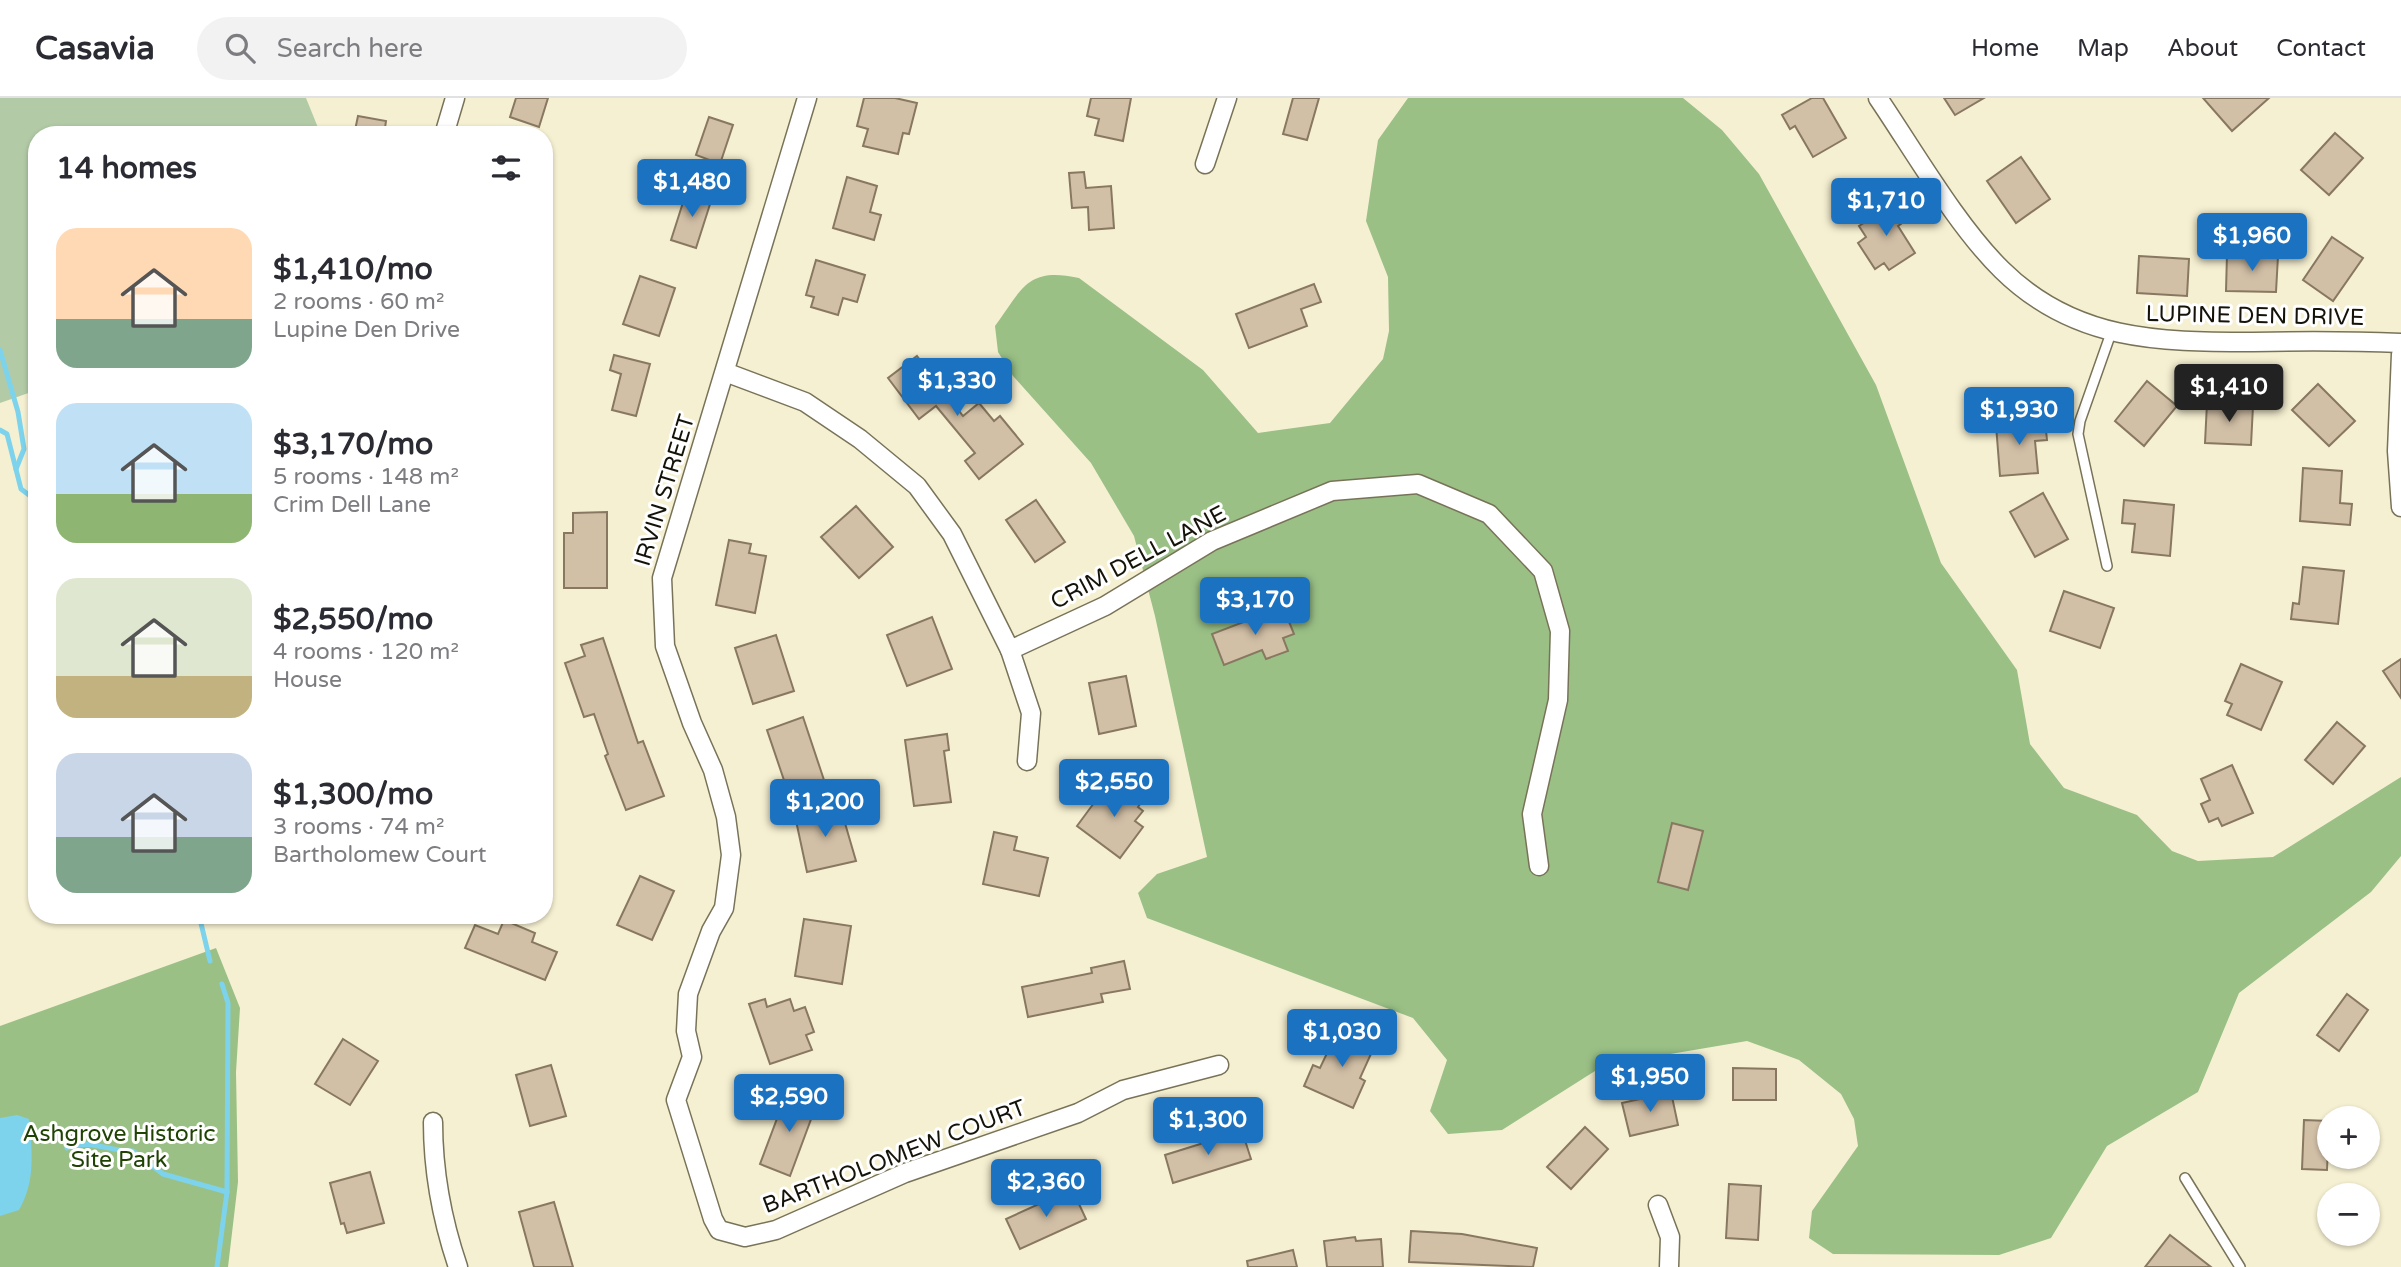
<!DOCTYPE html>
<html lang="en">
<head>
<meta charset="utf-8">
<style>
  body { margin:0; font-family:"Varela Round",sans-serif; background:#f2f2f3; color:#2b2b33; height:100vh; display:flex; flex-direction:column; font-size:26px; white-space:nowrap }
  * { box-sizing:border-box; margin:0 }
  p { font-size:23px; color:#7c7c81 }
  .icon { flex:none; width:38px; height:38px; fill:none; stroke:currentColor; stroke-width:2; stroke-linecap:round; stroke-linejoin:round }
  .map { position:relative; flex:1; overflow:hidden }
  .sheet { position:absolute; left:28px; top:28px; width:525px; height:798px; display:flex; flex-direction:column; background:#fff; border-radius:28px; box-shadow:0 2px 5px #0004 }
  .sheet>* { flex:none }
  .tools { position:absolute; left:2317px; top:1008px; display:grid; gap:14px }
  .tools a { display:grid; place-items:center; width:63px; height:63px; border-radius:50%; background:#fff; box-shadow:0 2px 5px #0004; font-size:35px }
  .price { position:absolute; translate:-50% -60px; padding:0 16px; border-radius:7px; background:#1b72c0; color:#fff; font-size:23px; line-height:46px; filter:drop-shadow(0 2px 4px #0008) }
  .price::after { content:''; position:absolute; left:50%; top:42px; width:21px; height:16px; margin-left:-10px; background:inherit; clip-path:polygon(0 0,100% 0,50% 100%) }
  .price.active { background:#222; color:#fff }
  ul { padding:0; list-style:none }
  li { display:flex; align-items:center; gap:21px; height:175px; padding:0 28px }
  li span { display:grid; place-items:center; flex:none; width:196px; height:140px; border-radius:21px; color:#555 }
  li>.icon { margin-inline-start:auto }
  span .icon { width:84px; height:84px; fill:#fffc; stroke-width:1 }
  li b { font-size:30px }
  h2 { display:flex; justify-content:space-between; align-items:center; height:84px; padding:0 28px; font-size:30px }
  header { display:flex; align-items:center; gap:42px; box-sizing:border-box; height:98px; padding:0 35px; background:#fff; border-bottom:2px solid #e1e1e2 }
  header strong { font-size:33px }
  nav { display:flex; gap:38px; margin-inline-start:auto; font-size:24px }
  .search { width:490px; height:63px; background:#f2f2f3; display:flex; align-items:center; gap:18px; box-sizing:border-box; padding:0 24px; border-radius:38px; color:#7c7c81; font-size:26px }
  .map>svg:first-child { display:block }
  .green { fill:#b2cba6 }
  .forest { fill:#9ac086 }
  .water { fill:#7dd3ec }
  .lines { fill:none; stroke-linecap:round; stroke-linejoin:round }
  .stream { stroke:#7dd3ec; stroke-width:5 }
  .building { fill:#d1bfa6; stroke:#887861; stroke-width:2 }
  .service-casing { stroke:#787358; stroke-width:12 }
  .minor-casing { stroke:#787358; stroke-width:21 }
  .service { stroke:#fff; stroke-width:9 }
  .minor { stroke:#fff; stroke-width:18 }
  .labels { text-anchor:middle; stroke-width:6; stroke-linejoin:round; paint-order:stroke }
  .street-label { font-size:23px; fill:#151309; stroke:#fff }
  .park-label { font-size:23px; fill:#204304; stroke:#fff }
</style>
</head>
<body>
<header>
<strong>Casavia</strong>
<div class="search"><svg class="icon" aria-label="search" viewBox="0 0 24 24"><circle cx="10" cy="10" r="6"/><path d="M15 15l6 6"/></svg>Search here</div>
<nav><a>Home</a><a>Map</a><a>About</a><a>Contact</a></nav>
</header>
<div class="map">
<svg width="2401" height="1169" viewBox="0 0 2401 1169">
  <rect width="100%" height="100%" fill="#f6f0d2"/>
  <polygon class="green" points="0,0 306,0 321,37 37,37 37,292 0,305"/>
  <g class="forest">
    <path d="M1408,0H1683L1722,32L1759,76L1876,287L1941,465L2017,572L2030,646L2064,690L2137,717L2172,753L2198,763L2273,759L2401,679V758L2371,794L2239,895L2198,994L2107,1048L2051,1140L1999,1157L1833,1156L1809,1140L1812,1113L1858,1048L1854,1021L1841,996L1799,962L1747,943L1635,962L1595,973L1502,1032L1448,1036L1430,1013L1447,962L1413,920L1147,820L1138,795L1157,776L1207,759L1155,518L1134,438L1091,365L1013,278L998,254L995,228C1023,190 1027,169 1079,180L1203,272L1258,335L1330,325L1383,261L1389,233L1388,179L1366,123L1378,42Z"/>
    <polygon points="216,850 240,910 236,974 238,1084 228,1169 0,1169 0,928"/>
  </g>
  <path class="water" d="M17,1017L29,1021C32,1053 36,1083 19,1112L0,1118V1020Z"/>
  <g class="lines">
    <g class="stream">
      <polyline points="0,252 18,314 24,351 16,371"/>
      <polyline points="0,332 7,336 21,391 37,403"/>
      <polyline points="199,817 210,863"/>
      <path d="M67,1050C90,1040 110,1054 133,1053L163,1076L227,1094"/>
      <polyline points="217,1169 227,1094 228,905 222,886"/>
    </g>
  </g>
  <g class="building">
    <polygon points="516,0 548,0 539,29 510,19"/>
    <polygon points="864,0 895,0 917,5 909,36 903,35 898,56 863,48 868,31 857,28"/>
    <polygon points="1091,0 1131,0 1123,43 1095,37 1099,21 1087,18"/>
    <polygon points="1293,0 1319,0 1307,42 1283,36"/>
    <polygon points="1812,0 1823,0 1846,40 1813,59 1795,28 1790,31 1782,17"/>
    <polygon points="1944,0 1984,0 1955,17"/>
    <polygon points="2203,0 2269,0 2232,33"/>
    <polygon points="358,18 386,23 384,37 354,37"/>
    <polygon points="709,19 733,27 720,66 696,57"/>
    <polygon points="2335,35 2363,60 2329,97 2301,72"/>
    <polygon points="2021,59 2050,101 2016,125 1987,83"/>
    <polygon points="1084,74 1086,90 1111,88 1114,130 1089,132 1088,109 1072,110 1069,75"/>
    <polygon points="847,79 877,88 870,114 881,117 874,142 833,130"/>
    <polygon points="687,92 712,100 696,150 671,142"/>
    <polygon points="1897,104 1908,121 1898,128 1915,155 1889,172 1884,165 1875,171 1858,145 1866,139 1859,128"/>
    <polygon points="2332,139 2363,160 2333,203 2303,182"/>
    <polygon points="2227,156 2278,158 2276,194 2226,193"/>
    <polygon points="2139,158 2189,161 2187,198 2137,195"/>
    <polygon points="816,162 865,177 857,204 843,200 838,217 811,209 814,199 806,197"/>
    <polygon points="640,178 675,190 659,238 623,226"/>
    <polygon points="1314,186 1321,204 1301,211 1307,228 1249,250 1236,216"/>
    <polygon points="614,257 650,266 636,318 612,312 621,276 610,272"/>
    <polygon points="917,258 963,318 979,305 994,323 1000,318 1023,346 979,381 965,363 975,355 936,308 919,321 888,280"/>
    <polygon points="2147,283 2177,308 2144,348 2115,323"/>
    <polygon points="2318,286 2355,323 2329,348 2292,312"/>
    <polygon points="2207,305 2253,308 2251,347 2205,345"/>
    <polygon points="2045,323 2047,342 2035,343 2038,375 2000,378 1996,327"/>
    <polygon points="2303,370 2342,373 2340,405 2352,406 2350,427 2300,423"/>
    <polygon points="2043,395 2068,441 2035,459 2010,414"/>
    <polygon points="1036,402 1065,444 1035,464 1006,422"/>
    <polygon points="2124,402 2174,407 2170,458 2132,454 2135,426 2122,425"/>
    <polygon points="856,408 893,449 859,480 821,439"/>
    <polygon points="607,414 607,490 564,490 564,435 573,435 573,415"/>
    <polygon points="729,442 751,446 749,455 766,458 755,515 716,507"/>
    <polygon points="2303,469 2344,473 2338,526 2291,521 2293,505 2299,506"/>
    <polygon points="2064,493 2114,510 2100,550 2050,533"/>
    <polygon points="1283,509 1294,536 1283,540 1288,553 1266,561 1262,552 1224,567 1212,536"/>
    <polygon points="932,519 952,571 907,588 887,537"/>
    <polygon points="776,537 794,593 753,606 735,550"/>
    <polygon points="603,540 638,645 643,643 664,698 626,712 605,658 608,656 594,616 584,619 565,565 585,558 581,547"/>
    <polygon points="2401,561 2401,600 2383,573"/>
    <polygon points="2241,566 2282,584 2261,632 2227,617 2232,606 2225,603"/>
    <polygon points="1126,578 1136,628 1099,636 1089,585"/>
    <polygon points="803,619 824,682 788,694 767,632"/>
    <polygon points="2337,624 2365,648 2333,686 2305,662"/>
    <polygon points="947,636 949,652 944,653 951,704 914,708 905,642"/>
    <polygon points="2232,667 2253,715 2222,728 2218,720 2209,724 2201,706 2210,702 2201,681"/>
    <polygon points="1108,686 1121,695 1128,686 1145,699 1138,709 1143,713 1135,723 1143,729 1120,760 1077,728"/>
    <polygon points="840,708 856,763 807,774 795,718"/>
    <polygon points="1672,725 1703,733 1688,792 1658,784"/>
    <polygon points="994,734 1017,739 1014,752 1048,760 1039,798 983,786"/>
    <polygon points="640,778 674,793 652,842 617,827"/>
    <polygon points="804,821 851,828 842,886 795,878"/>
    <polygon points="504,822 535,835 532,844 557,854 545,882 465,850 475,827 498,836"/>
    <polygon points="1124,863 1130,891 1101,896 1103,904 1028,919 1022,889 1092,875 1091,870"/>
    <polygon points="2347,896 2368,912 2339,953 2317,937"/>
    <polygon points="765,901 767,909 790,901 794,913 805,909 814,934 806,937 812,952 770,966 749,906"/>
    <polygon points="1339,930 1375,947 1360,980 1365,983 1353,1010 1304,988 1313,967 1320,970"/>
    <polygon points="343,941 378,963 350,1007 315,986"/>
    <polygon points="551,967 566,1018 530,1028 516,977"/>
    <polygon points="1733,970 1776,971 1776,1002 1733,1002"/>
    <polygon points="787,994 817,1005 790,1078 760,1066"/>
    <polygon points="1671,994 1678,1027 1630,1038 1622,1005"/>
    <polygon points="2304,1022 2329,1023 2327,1072 2302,1071"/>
    <polygon points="1585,1029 1608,1051 1571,1091 1547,1069"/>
    <polygon points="1242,1033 1251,1061 1173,1085 1165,1057"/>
    <polygon points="370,1074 384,1125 347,1135 344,1125 341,1126 330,1085"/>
    <polygon points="1729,1086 1761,1088 1758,1142 1726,1140"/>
    <polygon points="1072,1091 1086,1121 1020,1151 1006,1121"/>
    <polygon points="554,1104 573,1169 534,1169 519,1114"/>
    <polygon points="1411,1133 1462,1136 1537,1150 1533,1169 1409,1164"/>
    <polygon points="2170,1137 2211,1169 2145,1169"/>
    <polygon points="1355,1139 1356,1143 1381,1141 1383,1169 1327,1169 1324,1143"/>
    <polygon points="1293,1152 1297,1169 1248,1169 1247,1163"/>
  </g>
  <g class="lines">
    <defs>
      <g id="service">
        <polyline points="2107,468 2078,336 2080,323 2111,235"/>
        <polyline points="2185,1080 2240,1169"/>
      </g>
      <g id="minor">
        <polyline points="807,0 662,480 665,548 692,625 713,672 726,719 731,757 724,810 711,833 688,896 686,933 692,959 676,1002 713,1121 719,1132 745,1139 776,1132 905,1075 1078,1015 1123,992 1219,967"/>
        <path d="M1878,0C1914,53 1957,128 2002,172C2074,243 2158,244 2253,244C2302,243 2352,243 2401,245"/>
        <polyline points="444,37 455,0"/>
        <polyline points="1205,66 1227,0"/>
        <polyline points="2401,256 2397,353 2401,409"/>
        <polyline points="725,274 805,304 860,341 917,388 952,436 1010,552 1031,615 1027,663"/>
        <polyline points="1010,552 1105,508 1212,443 1332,393 1418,386 1489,416 1543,473 1560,533 1558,602 1532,716 1539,768"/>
        <path d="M433,1024C433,1074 442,1122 458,1169"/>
        <polyline points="1658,1107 1670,1139 1669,1169"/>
      </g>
    </defs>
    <use href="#service" class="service-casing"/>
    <use href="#minor" class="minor-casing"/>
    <use href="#service" class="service"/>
    <use href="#minor" class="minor"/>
  </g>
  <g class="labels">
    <g class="street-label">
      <text transform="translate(2255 217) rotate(1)" y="8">LUPINE DEN DRIVE</text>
      <text transform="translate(664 392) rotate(-73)" y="8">IRVIN STREET</text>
      <text transform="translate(1138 459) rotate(-28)" y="8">CRIM DELL LANE</text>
      <text transform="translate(894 1058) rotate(-21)" y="8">BARTHOLOMEW COURT</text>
    </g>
    <g class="park-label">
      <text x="119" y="1043">Ashgrove Historic<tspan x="119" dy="26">Site Park</tspan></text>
    </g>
  </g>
</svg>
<div class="tools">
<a>+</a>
<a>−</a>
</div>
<b class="price" style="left:692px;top:121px">$1,480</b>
<b class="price" style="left:1886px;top:140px">$1,710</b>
<b class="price" style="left:2252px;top:175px">$1,960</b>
<b class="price" style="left:957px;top:320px">$1,330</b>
<b class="price active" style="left:2229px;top:326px">$1,410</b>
<b class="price" style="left:2019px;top:349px">$1,930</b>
<b class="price" style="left:1255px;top:539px">$3,170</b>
<b class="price" style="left:1114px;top:721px">$2,550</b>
<b class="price" style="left:825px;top:741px">$1,200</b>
<b class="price" style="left:1342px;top:971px">$1,030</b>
<b class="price" style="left:1650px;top:1016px">$1,950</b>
<b class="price" style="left:789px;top:1036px">$2,590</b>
<b class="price" style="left:1208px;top:1059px">$1,300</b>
<b class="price" style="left:1046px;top:1121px">$2,360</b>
<section class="sheet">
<h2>14 homes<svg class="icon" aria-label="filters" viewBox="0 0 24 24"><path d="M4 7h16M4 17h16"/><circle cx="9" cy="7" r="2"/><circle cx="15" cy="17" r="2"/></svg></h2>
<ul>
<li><span style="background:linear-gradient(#ffd9b3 65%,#7fa58c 0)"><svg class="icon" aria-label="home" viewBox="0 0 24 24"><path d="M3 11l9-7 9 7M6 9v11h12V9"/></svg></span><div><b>$1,410/mo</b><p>2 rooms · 60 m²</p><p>Lupine Den Drive</p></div></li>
<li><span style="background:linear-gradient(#bfe0f5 65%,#8fb573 0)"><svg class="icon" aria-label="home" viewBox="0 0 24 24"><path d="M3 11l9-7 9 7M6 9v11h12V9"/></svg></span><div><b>$3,170/mo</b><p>5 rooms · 148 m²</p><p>Crim Dell Lane</p></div></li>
<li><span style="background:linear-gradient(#dfe7d0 70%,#c2b280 0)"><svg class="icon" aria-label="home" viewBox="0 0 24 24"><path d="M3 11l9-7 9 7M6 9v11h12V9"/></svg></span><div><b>$2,550/mo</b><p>4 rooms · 120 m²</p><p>House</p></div></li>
<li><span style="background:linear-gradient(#c9d6e8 60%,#7fa58c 0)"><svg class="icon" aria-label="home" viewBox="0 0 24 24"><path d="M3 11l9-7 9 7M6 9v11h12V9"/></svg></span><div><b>$1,300/mo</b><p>3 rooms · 74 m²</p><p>Bartholomew Court</p></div></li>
</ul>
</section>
</div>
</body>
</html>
